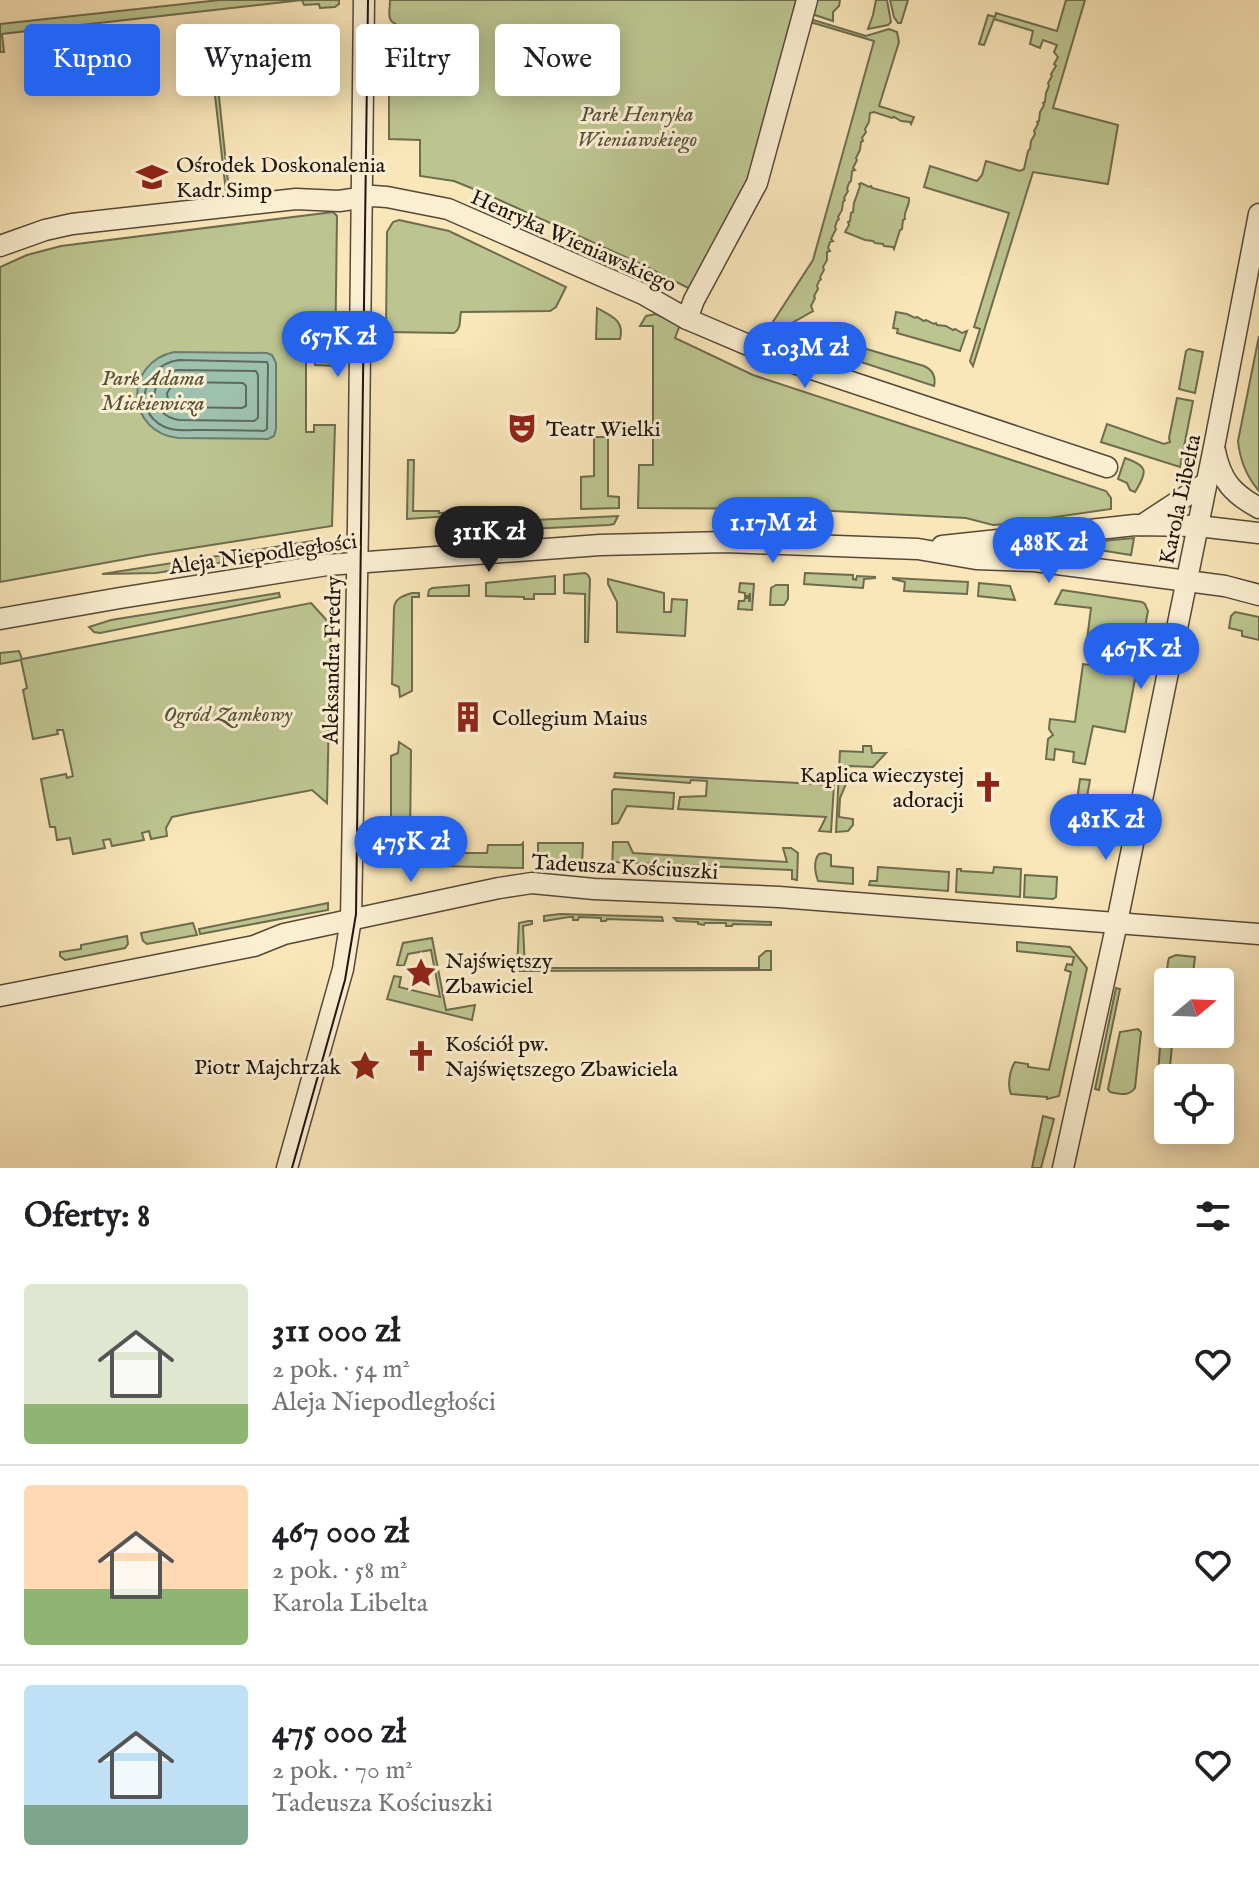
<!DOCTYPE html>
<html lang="pl">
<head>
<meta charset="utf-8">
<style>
  body { margin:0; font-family:"IM FELL English",serif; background:#f2f2f2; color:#202124; height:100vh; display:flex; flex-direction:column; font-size:30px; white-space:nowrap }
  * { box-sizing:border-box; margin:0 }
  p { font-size:26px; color:#757577 }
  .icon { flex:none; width:44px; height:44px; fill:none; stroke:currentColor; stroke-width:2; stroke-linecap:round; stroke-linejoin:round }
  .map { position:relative; height:1168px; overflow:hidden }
  .sheet { display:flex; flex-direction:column; background:#fff; flex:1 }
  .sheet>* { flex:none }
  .guide { position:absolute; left:24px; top:24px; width:800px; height:72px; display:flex; gap:16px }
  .needle { width:52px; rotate:71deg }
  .tools { position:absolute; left:1154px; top:968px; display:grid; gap:16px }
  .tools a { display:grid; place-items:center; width:80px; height:80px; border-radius:8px; background:#fff; box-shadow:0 4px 20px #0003; font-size:40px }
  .price { position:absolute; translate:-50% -68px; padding:0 18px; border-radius:28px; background:#2563eb; color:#fff; font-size:26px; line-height:52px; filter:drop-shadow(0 2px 4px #0008) }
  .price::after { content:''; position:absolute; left:50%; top:48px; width:24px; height:18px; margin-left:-12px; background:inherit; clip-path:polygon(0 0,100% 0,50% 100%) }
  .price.on { background:#222; color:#fff }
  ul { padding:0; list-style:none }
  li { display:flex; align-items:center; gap:24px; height:200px; padding:0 24px }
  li+li { border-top:2px solid #e0e0e0 }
  li span { display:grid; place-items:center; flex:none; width:224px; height:160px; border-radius:8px; color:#555 }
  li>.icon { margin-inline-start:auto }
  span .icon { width:96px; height:96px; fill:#fffc; stroke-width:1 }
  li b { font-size:34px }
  h2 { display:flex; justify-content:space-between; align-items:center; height:96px; padding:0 24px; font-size:34px }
  .tag { padding:0 28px; border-radius:8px; background:#fff; box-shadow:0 4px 20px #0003; font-size:28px; line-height:72px }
  .tag.on { background:#2563eb; color:#fff }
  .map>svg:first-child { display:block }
  .green { fill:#bcc590; stroke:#6e6c4f; stroke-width:2 }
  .water { fill:#9ec0ae; stroke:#6c7b6e; stroke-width:2 }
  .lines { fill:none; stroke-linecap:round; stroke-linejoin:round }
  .shore { stroke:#5f6a5e; stroke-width:2 }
  .minor-casing { stroke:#564839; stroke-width:23 }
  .minor { stroke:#fbefd2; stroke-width:20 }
  .tram { stroke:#20140e; stroke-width:2 }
  .labels { text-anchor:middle; stroke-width:6; stroke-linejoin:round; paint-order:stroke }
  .park-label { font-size:22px; font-style:italic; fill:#57523c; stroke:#fbefd2 }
  .poi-label { font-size:22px; fill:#20140e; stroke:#fbefd2; text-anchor:start }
  .street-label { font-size:22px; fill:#20140e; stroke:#fbefd2 }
</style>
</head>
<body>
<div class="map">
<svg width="1259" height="1168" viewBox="0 0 1259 1168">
  <rect width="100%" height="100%" fill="#f9e6b9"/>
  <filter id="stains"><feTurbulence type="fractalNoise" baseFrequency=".0025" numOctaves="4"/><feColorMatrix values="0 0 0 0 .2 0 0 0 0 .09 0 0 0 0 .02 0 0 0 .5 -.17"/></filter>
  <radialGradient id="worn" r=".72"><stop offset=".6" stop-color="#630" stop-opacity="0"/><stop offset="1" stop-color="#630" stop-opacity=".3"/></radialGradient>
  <g class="green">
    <polygon points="220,0 339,0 339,4 335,7 320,8 319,4 304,5 302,0 2,34 4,52 0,52 0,24"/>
    <path d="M390,0H803L753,179L694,291L643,265L486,194L454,181L420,176V140L389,139V44L393,37L399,36L400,26C385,21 390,14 390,0Z"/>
    <polygon points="816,0 840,0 839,6 833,12 833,21 812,14"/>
    <polygon points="876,0 887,0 891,22 888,25 868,29 873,15"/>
    <polygon points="890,0 908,0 901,23 898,23 894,17"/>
    <polygon points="1066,0 1085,0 1053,108 1118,125 1108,184 1033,172 973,366 970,361 980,329 974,327 1009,213 924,187 930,166 977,181 982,175 986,161 1020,171 1024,169 1028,151 1030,149 1031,141 1035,134 1034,131 1038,124 1037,122 1039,121 1040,112 1044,105 1043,103 1045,102 1046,93 1049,86 1048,83 1052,76 1051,74 1056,66 1054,64 1058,57 1054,52 1057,45 1043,40 1040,48 1030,44 1033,31 994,19 984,45 979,44 988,15 995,17 996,13 1057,31"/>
    <polygon points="810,19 866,36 889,29 897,32 899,42 879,106 914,117 911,124 910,122 901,121 894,117 892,118 874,112 870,113 869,122 865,129 866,132 862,138 863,141 861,142 860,150 856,158 857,160 853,168 855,170 852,171 851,181 849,183 847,189 848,191 844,198 845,200 843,202 842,210 838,217 839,219 837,221 835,227 836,229 831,239 833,241 830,242 828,248 830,251 827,252 827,260 823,267 824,270 820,277 821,279 819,281 817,286 818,289 814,296 815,298 811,306 813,311 774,333 767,331 813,260 874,41 810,22"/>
    <polygon points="216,68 229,192 226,192 212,69"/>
    <path d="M861,183L869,187L871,186L872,188L909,198C910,206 903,212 905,219L903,220L902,229L900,230L894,249L893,247L884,246L883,244L875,243L873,241L865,240L845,232L849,225L848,222L850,221L851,213L853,212L854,203L860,186L859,184Z"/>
    <polygon points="333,212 337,216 335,366 315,365 314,358 306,358 306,432 314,432 314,425 335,425 332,526 148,555 0,582 0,267 27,255 61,246"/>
    <path d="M399,220L449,231L566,287L556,307L550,311L461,312C459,320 462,328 454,333L386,332L387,232L393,222Z"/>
    <path d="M597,308C611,316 625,320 620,339H596Z"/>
    <polygon points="896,312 907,314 915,318 917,317 924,321 926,320 934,324 936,323 937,325 946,326 953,330 955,329 962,333 967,331 960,351 897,333 898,329 893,328"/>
    <polygon points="656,314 680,325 675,338 753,375 1106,491 1111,498 1111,509 1007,524 993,525 966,518 795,509 638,508 639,465 653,465 653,326 640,326 646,316"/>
    <path d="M811,334L819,335L924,366C933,370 936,377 934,386L800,342Z"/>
    <path d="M1259,336V491C1246,476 1240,461 1238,441Z"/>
    <polygon points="1189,349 1203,352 1195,393 1179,389 1186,351"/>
    <polygon points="1177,398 1193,401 1180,467 1101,442 1107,424 1164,444 1170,442 1169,438"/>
    <polygon points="594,437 608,437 608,496 619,497 619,508 581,509 581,477 594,476"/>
    <path d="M1125,458C1148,466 1148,471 1135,492L1130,490L1127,483L1118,479Z"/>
    <polygon points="408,460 414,460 413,511 439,511 439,513 479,511 479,514 407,519"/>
    <polygon points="618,516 614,524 609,525 444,533 444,528 450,524"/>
    <polygon points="1134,538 1131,555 1080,547 1080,543"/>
    <polygon points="313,541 314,548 156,573 102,574"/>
    <polygon points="585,573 588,575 590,579 588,642 585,642 585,594 564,593 564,575"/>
    <polygon points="805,573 853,575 853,579 856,580 857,576 875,577 875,578 864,579 863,588 804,584"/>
    <polygon points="555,576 555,594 534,594 534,599 524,599 524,597 486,596 486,583"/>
    <polygon points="893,578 968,582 967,594 904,591 905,582 893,579"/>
    <polygon points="608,579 664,593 664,612 671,612 672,599 687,600 685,636 617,632 617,602 608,584"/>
    <polygon points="740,583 754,584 752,610 738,609 739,601 744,601 745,598 749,598 749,601 750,601 750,593 749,596 745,596 745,593 739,592"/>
    <polygon points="979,583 1010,586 1015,600 978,596"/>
    <polygon points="469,585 469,596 428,596 429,590 432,588"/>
    <polygon points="776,585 788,585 788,599 784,605 770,605 771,588"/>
    <polygon points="1062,590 1142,602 1145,604 1148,611 1125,732 1093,726 1085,764 1073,762 1074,752 1055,749 1054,760 1046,759 1048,739 1053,735 1049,729 1050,719 1075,722 1083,664 1098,666 1101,650 1086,648 1091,608 1055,604"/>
    <polygon points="279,593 280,597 100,633 94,632 89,627 111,620"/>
    <path d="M412,593H419V597H412V691L400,697L399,687L392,684L394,608C395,598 403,596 412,593Z"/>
    <polygon points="311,603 331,625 327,803 312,790 191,813 172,817 166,828 167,836 151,839 149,831 142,833 144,840 112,846 110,839 103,840 105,848 73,854 70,838 57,840 55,827 50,827 41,779 66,774 67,778 73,776 63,730 57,730 58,734 33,739 23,690 27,688 21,660 0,664 0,653 19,651 22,659"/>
    <polygon points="1235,612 1259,617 1259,640 1242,636 1242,631 1229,628 1231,616"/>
    <polygon points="399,742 411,750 410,843 462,845 462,853 487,853 488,845 521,845 523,843 523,868 400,865 394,862 391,854 391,756 398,753"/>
    <polygon points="863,746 871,746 872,753 886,753 873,767 849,766 848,779 840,798 839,817 853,819 853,825 848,831 836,832 840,751 863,752"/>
    <polygon points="615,773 834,785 831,832 819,831 826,817 678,809 680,797 706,796 707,781 691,780 690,783 614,777"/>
    <polygon points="1080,779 1090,780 1081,830 1073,828"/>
    <polygon points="614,789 674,793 673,809 627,806 618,823 612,824 612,791"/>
    <polygon points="613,842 628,842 633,853 787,862 783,848 791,848 798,853 797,880 792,879 792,870 615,862 614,872 612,872"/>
    <polygon points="538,843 583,843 582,866 576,870 538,869"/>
    <path d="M825,853L831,855V866L853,868V884L818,881C815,873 813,861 819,854Z"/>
    <polygon points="878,867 949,872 948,891 869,885 870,881 877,881"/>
    <polygon points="994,867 1021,869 1020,897 956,892 957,869 961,869 961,871 993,873"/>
    <polygon points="1025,875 1057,877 1056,897 1053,899 1024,897"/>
    <polygon points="328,903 328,910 200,934 199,929"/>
    <polygon points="560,914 662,917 663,921 607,919 606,921 601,921 601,918 579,917 578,920 573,920 573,917 569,917 544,921 544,916"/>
    <polygon points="674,918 771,922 771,925 733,924 732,926 726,926 726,923 705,923 704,925 698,924 698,922 677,921"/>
    <polygon points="528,921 532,921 532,924 523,926 525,968 759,968 759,957 766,951 771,951 771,970 517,971 519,923"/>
    <polygon points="193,923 197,935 147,944 143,941 141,933"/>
    <polygon points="127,936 128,944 125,948 65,960 60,956 60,952 81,949 81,945"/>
    <polygon points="432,938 446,1010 475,1005 472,1020 387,999 394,976 401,977 399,987 440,997 431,950 408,954 404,966 397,965 403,943"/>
    <path d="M1017,942L1070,947L1087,968L1059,1096L1047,1099V1097L1011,1094C1007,1086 1010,1069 1015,1062L1028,1064V1067L1049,1070L1071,972L1065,970L1067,964L1072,965L1074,957L1017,951Z"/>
    <polygon points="1176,955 1195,957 1193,974 1178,973 1177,982 1168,982 1168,998 1164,998 1168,962 1169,958"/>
    <polygon points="1116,988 1120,989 1099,1090 1095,1089"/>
    <path d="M1138,1029L1141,1032L1135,1088C1128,1097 1120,1094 1110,1092L1108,1089L1120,1032Z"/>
    <polygon points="1170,1034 1173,1034 1169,1078 1168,1078 1167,1112 1155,1111 1161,1035"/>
    <polygon points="1043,1116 1054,1119 1041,1168 1032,1168"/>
  </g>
  <path class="water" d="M174,352L267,353L272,355L276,363V429L274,436L268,439L178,438C126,432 123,363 174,352Z"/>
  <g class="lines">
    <g class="shore">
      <path d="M179,360L267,362L268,365L267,429L264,431C243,430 222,430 202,430C192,430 181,431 171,429C132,419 138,366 179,360Z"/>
      <path d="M177,370L256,371L258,375V418L254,421L179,420C148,415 146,377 177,370Z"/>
      <polygon points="179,382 243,383 246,386 246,406 242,408 175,407 168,400 167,393 173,384"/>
    </g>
    <defs>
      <g id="minor">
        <polyline points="0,246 45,230 72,224 296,199 339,201 373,196 387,197 448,209 643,294 687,319 779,358 1107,467"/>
        <polyline points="687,319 694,300 757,183 807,0"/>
        <path d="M1215,451C1221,481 1233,494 1259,508"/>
        <polyline points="1142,525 1206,483"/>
        <polyline points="942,546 1135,525 1198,526 1259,533"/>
        <polyline points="0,619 120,598 327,565 600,545 726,542 918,549 976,559 1034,561 1119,572 1225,586 1259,595"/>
        <polyline points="0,996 254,946 284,934 499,888 532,883 594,889 779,897 1259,934"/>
        <polyline points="287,1168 343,969 351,919 358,524 364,0"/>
        <polyline points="1063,1168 1115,932 1214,447 1259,214"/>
      </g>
    </defs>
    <use href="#minor" class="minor-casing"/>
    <use href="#minor" class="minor"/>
    <polyline class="tram" points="292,1168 345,980 356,914 368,0"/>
  </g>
  <defs>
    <symbol id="university-bare" viewBox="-9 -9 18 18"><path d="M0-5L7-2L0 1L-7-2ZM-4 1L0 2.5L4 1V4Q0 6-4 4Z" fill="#8f2418" stroke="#fbefd2" stroke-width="2.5" paint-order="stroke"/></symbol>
    <symbol id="theatre-bare" viewBox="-9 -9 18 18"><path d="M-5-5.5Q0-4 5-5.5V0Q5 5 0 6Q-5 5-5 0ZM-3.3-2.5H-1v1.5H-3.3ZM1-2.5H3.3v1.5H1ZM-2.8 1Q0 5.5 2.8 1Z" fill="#8f2418" stroke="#fbefd2" stroke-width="2.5" paint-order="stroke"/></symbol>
    <symbol id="building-bare" viewBox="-9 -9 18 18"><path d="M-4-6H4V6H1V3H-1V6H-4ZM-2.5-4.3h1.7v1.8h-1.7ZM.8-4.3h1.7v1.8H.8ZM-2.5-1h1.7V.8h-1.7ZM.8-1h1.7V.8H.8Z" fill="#8f2418" stroke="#fbefd2" stroke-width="2.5" paint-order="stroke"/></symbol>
    <symbol id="church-bare" viewBox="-9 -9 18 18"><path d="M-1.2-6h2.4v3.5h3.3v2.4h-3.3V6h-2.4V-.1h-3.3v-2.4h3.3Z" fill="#8f2418" stroke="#fbefd2" stroke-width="2.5" paint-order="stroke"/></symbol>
    <symbol id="sight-bare" viewBox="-9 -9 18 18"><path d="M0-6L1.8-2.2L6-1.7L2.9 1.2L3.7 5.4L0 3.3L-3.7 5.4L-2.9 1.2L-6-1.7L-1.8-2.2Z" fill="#8f2418" stroke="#fbefd2" stroke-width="2.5" paint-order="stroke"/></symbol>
  </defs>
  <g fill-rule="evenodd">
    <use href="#university-bare" x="130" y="155" width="44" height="44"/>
    <use href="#theatre-bare" x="500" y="406" width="44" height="44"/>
    <use href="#building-bare" x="446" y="695" width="44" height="44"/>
    <use href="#church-bare" x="966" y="765" width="44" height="44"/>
    <use href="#sight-bare" x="399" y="951" width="44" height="44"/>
    <use href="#church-bare" x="399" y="1034" width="44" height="44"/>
    <use href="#sight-bare" x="343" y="1044" width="44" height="44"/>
  </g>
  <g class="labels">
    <g class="park-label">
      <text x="637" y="121">Park Henryka<tspan x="637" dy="25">Wieniawskiego</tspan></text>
      <text x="153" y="385">Park Adama<tspan x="153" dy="25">Mickiewicza</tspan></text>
      <text x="228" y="721">Ogród Zamkowy</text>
    </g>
    <g class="poi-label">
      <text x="176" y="172">Ośrodek Doskonalenia<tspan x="176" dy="25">Kadr Simp</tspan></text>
      <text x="546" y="436">Teatr Wielki</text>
      <text x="492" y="725">Collegium Maius</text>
      <text x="964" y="782" text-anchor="end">Kaplica wieczystej<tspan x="964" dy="25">adoracji</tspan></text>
      <text x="445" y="968">Najświętszy<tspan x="445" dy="25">Zbawiciel</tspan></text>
      <text x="445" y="1051">Kościół pw.<tspan x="445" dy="25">Najświętszego Zbawiciela</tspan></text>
      <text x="341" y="1074" text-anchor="end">Piotr Majchrzak</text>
    </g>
    <g class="street-label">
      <text transform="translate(574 240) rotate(24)" y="8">Henryka Wieniawskiego</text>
      <text transform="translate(1179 499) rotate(-78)" y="8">Karola Libelta</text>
      <text transform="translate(263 553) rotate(-8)" y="8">Aleja Niepodległości</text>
      <text transform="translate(331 660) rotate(-89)" y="8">Aleksandra Fredry</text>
      <text transform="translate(625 866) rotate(3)" y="8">Tadeusza Kościuszki</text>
    </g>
  </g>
  <rect width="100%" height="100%" filter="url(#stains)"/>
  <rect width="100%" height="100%" fill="url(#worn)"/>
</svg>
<div class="tools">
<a><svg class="needle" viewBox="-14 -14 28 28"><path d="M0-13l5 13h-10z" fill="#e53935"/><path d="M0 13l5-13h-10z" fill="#757577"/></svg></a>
<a><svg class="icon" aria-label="locate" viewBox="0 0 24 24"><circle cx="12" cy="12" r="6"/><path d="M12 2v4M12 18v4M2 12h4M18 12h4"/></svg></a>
</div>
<b class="price" style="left:338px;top:379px">657K zł</b>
<b class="price" style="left:805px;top:390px">1.03M zł</b>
<b class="price" style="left:773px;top:565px">1.17M zł</b>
<b class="price on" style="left:489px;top:574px">311K zł</b>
<b class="price" style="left:1049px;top:585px">488K zł</b>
<b class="price" style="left:1141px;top:691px">467K zł</b>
<b class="price" style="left:1106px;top:862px">481K zł</b>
<b class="price" style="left:411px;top:884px">475K zł</b>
<div class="guide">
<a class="tag on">Kupno</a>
<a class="tag">Wynajem</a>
<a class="tag">Filtry</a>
<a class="tag">Nowe</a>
</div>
</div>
<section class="sheet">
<h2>Oferty: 8<svg class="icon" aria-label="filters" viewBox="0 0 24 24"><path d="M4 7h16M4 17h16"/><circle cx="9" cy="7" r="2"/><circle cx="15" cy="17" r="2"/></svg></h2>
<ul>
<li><span style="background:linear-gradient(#dfe7d0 75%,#8fb573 0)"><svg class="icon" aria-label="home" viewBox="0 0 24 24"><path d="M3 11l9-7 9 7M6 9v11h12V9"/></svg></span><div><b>311 000 zł</b><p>2 pok. · 54 m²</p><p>Aleja Niepodległości</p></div><svg class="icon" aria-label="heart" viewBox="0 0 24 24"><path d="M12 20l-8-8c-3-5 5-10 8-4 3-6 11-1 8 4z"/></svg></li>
<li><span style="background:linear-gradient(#ffd9b3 65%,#8fb573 0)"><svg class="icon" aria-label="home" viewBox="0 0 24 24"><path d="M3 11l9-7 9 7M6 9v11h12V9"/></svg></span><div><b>467 000 zł</b><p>2 pok. · 58 m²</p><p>Karola Libelta</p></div><svg class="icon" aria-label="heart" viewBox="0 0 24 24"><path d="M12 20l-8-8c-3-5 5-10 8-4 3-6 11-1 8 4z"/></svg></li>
<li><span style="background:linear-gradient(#bfe0f5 75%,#7fa58c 0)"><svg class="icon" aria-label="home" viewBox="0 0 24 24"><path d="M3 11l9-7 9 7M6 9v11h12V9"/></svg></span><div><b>475 000 zł</b><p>2 pok. · 70 m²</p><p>Tadeusza Kościuszki</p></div><svg class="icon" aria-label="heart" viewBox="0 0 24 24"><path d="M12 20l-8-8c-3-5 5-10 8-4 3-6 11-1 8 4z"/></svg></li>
</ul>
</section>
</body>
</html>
